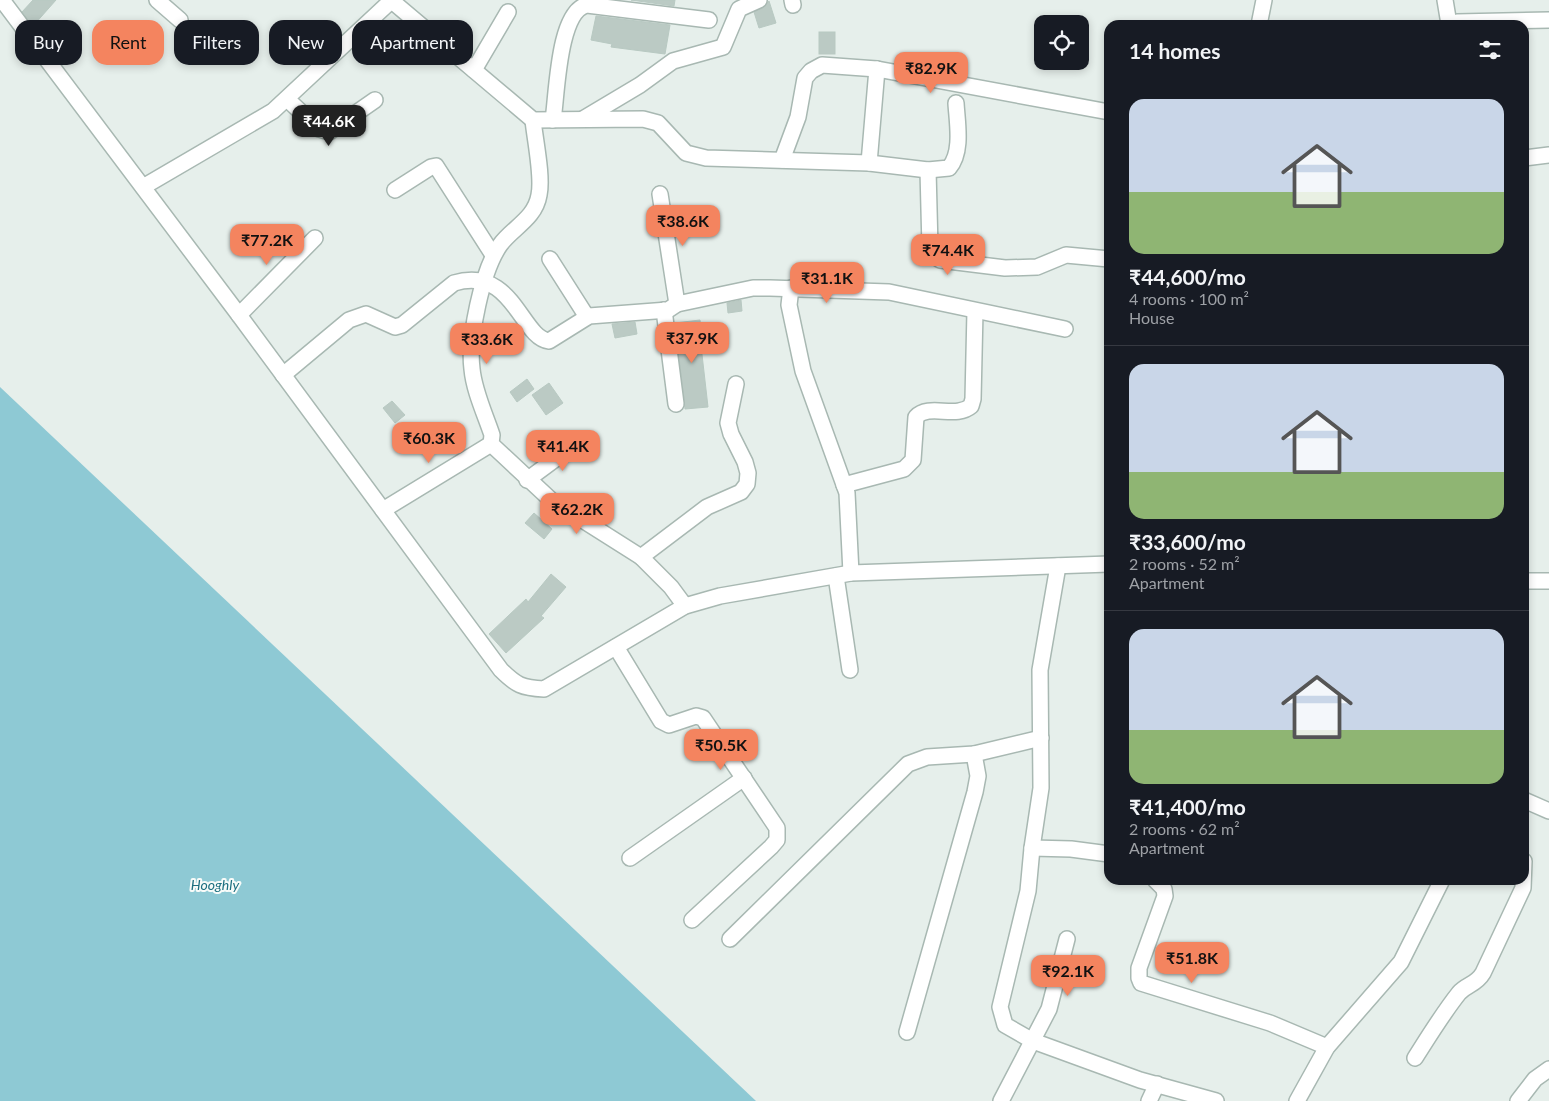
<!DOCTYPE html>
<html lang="en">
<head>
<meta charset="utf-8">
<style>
  body { margin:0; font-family:Lato,sans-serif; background:#20242c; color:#f1f3f6; height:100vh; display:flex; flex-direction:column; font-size:19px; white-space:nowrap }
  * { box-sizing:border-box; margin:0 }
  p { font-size:16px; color:#9ea1a6 }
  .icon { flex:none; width:28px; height:28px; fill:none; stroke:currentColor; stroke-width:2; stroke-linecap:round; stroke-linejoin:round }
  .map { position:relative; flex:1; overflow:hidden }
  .side { position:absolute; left:1104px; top:20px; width:425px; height:865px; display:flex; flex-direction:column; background:#171b24; border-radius:15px; box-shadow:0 2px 8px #0003 }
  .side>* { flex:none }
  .banner { position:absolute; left:15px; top:20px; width:475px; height:45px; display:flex; gap:10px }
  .fabs { position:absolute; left:1034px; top:15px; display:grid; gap:10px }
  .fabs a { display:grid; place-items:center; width:55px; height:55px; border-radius:10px; background:#171b24; box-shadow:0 2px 8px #0003; font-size:25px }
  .price { position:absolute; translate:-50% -42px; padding:0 11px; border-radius:10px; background:#f4845f; color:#111; font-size:16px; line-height:32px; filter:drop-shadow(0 1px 2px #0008) }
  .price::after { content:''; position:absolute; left:50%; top:30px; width:15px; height:11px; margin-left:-8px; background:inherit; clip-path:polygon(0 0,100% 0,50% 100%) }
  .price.current { background:#222; color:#fff }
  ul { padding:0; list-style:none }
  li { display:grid; align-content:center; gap:10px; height:265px; padding:0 25px }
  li+li { border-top:1px solid #363941 }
  li span { display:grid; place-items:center; height:155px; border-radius:15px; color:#555 }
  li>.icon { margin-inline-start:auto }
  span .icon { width:90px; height:90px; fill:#fffc; stroke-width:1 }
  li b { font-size:21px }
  h2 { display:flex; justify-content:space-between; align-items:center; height:60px; padding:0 25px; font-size:21px }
  .tag { padding:0 18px; border-radius:15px; background:#171b24; box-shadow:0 2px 8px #0003; font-size:18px; line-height:45px }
  .tag.current { background:#f4845f; color:#111 }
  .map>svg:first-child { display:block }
  .water { fill:#8ec9d4 }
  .building { fill:#bbcac4; stroke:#b8c9c2 }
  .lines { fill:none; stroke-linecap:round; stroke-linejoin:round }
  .minor-casing { stroke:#a8b8b2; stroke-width:18 }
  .minor { stroke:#fff; stroke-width:15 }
  .labels { text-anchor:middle; stroke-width:4; stroke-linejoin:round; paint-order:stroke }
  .water-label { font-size:14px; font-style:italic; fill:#1c6f80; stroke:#f7fbf9 }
</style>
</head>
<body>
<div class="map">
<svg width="1549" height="1101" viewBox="0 0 1549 1101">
  <rect width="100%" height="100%" fill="#e6efeb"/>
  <polygon class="water" points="0,387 756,1101 0,1101"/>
  <g class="building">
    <polygon points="33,0 56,0 33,26 22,12"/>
    <polygon points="631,0 675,0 674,6"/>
    <polygon points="769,1 776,23 759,28 754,12 763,8"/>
    <polygon points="596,16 670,25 665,54 611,47 612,44 591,40"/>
    <rect x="819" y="32" width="16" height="22"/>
    <polygon points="741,300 742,311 728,313 727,303"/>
    <polygon points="700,320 702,336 700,337 708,407 685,409 675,323"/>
    <polygon points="635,322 637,334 615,338 612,324"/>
    <polygon points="527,379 534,389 517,402 510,392"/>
    <polygon points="549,383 563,403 546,415 532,395"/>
    <polygon points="392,401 405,415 395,423 383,408"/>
    <polygon points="534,513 552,529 544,539 525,523"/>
    <polygon points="551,574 566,587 541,616 544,618 506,653 489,634 526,599 528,602"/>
  </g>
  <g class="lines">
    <defs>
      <g id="minor">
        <path d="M2,0L239,315L501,670C516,685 522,688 544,689L685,606L720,596L851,573L1109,564"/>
        <polyline points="157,0 180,20"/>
        <polyline points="792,0 793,5"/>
        <polyline points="1445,0 1449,24"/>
        <path d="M392,1L533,120L643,119L658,123L686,153L706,158L869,163L928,170L949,168C963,152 957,122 956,103"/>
        <polyline points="1259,25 1264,0"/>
        <polyline points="1448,25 1457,22 1549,20"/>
        <polyline points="474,70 508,12"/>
        <polyline points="287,99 319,129 329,132 375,100"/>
        <polyline points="583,119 640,85 673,61 723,47 739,9 759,0"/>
        <path d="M533,120C535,140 543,177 539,195C535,219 512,228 500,245C482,271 468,338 472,369C474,391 485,414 492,435L491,444L551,500L641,557L671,587L685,606"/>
        <path d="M553,120C557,95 558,11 587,5L709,20"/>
        <polyline points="1524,158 1549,155"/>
        <polyline points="782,160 798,117 805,78 811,71 822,65 877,69 1109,112"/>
        <polyline points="869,163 877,69"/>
        <polyline points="928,170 930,248 933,255 940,260 1005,268 1037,267 1066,255 1109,259"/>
        <polyline points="143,187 273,111 392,0"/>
        <polyline points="395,190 431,167 436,166 493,255"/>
        <polyline points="660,194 677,304"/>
        <polyline points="550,259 587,317"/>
        <polyline points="791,288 789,305 803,371 847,493 851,573"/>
        <polyline points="664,310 676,404"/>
        <polyline points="239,315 315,238"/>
        <path d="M283,375L349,320L366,314L395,327L402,325L454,283C513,265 521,338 549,341L589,316L668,310L677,304L753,288H770L889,292L1065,329"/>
        <polyline points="527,480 554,460 586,442"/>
        <path d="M844,485L904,469L913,460L916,417C929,403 956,419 971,406L973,399L975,311"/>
        <polyline points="383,510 491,444"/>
        <polyline points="641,557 707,507 741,492 747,484 748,473 745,462 731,434 728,423 736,384"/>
        <polyline points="1058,566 1040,670 1041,788 1032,848 1028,891 1000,1007 1005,1025 1033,1041 1140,1080 1216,1101"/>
        <polyline points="836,576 850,670"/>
        <polyline points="1524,581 1549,581"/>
        <polyline points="616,647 661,721 669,725 696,716 703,718 777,828 777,840 771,847 692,920"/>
        <polyline points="1524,800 1549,811"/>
        <polyline points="1032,848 1071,849 1109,854"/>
        <polyline points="630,858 744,778"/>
        <polyline points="1155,880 1164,889 1165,896 1139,968 1139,978 1141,983 1270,1023 1327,1047"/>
        <polyline points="730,939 908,764 927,757 974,754 1041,738"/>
        <polyline points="907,1032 975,792 978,776 974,754"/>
        <path d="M1415,1058C1429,1036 1443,1013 1459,993C1467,984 1476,985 1483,973L1523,888L1524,861"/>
        <polyline points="1001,1101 1049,1009 1067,939"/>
        <polyline points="1149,1101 1157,1084"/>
        <polyline points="1297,1101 1327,1047 1401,962 1442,880"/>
        <polyline points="1518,1101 1535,1079 1549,1069"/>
      </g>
    </defs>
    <use href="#minor" class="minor-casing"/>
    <use href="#minor" class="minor"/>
  </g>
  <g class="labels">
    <g class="water-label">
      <text x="215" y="890">Hooghly</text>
    </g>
  </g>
</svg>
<div class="fabs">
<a><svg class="icon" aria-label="locate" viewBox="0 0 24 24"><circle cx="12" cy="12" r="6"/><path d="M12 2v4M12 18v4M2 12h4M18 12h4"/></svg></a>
</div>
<b class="price" style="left:931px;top:94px">₹82.9K</b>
<b class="price current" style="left:329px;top:147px">₹44.6K</b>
<b class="price" style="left:683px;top:247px">₹38.6K</b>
<b class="price" style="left:267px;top:266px">₹77.2K</b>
<b class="price" style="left:948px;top:276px">₹74.4K</b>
<b class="price" style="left:827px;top:304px">₹31.1K</b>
<b class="price" style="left:692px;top:364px">₹37.9K</b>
<b class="price" style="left:487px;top:365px">₹33.6K</b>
<b class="price" style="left:429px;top:464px">₹60.3K</b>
<b class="price" style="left:563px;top:472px">₹41.4K</b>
<b class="price" style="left:577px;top:535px">₹62.2K</b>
<b class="price" style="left:721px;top:771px">₹50.5K</b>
<b class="price" style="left:1192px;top:984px">₹51.8K</b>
<b class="price" style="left:1068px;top:997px">₹92.1K</b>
<div class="banner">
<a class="tag">Buy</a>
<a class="tag current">Rent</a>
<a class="tag">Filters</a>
<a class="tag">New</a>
<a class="tag">Apartment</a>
</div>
<section class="side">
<h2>14 homes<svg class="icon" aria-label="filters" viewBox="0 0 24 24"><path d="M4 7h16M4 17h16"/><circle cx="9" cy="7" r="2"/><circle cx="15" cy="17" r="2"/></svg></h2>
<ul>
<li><span style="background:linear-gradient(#c9d6e8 60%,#8fb573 0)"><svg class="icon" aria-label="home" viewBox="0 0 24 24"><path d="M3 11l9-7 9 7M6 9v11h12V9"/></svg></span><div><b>₹44,600/mo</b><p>4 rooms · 100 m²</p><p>House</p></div></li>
<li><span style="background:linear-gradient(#c9d6e8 70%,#8fb573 0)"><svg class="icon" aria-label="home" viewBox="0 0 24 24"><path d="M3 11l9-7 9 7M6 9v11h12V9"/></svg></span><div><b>₹33,600/mo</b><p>2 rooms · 52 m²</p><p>Apartment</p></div></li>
<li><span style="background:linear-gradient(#c9d6e8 65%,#8fb573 0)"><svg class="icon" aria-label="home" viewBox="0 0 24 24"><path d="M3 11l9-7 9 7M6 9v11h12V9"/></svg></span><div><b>₹41,400/mo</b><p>2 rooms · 62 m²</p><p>Apartment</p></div></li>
</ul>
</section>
</div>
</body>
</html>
